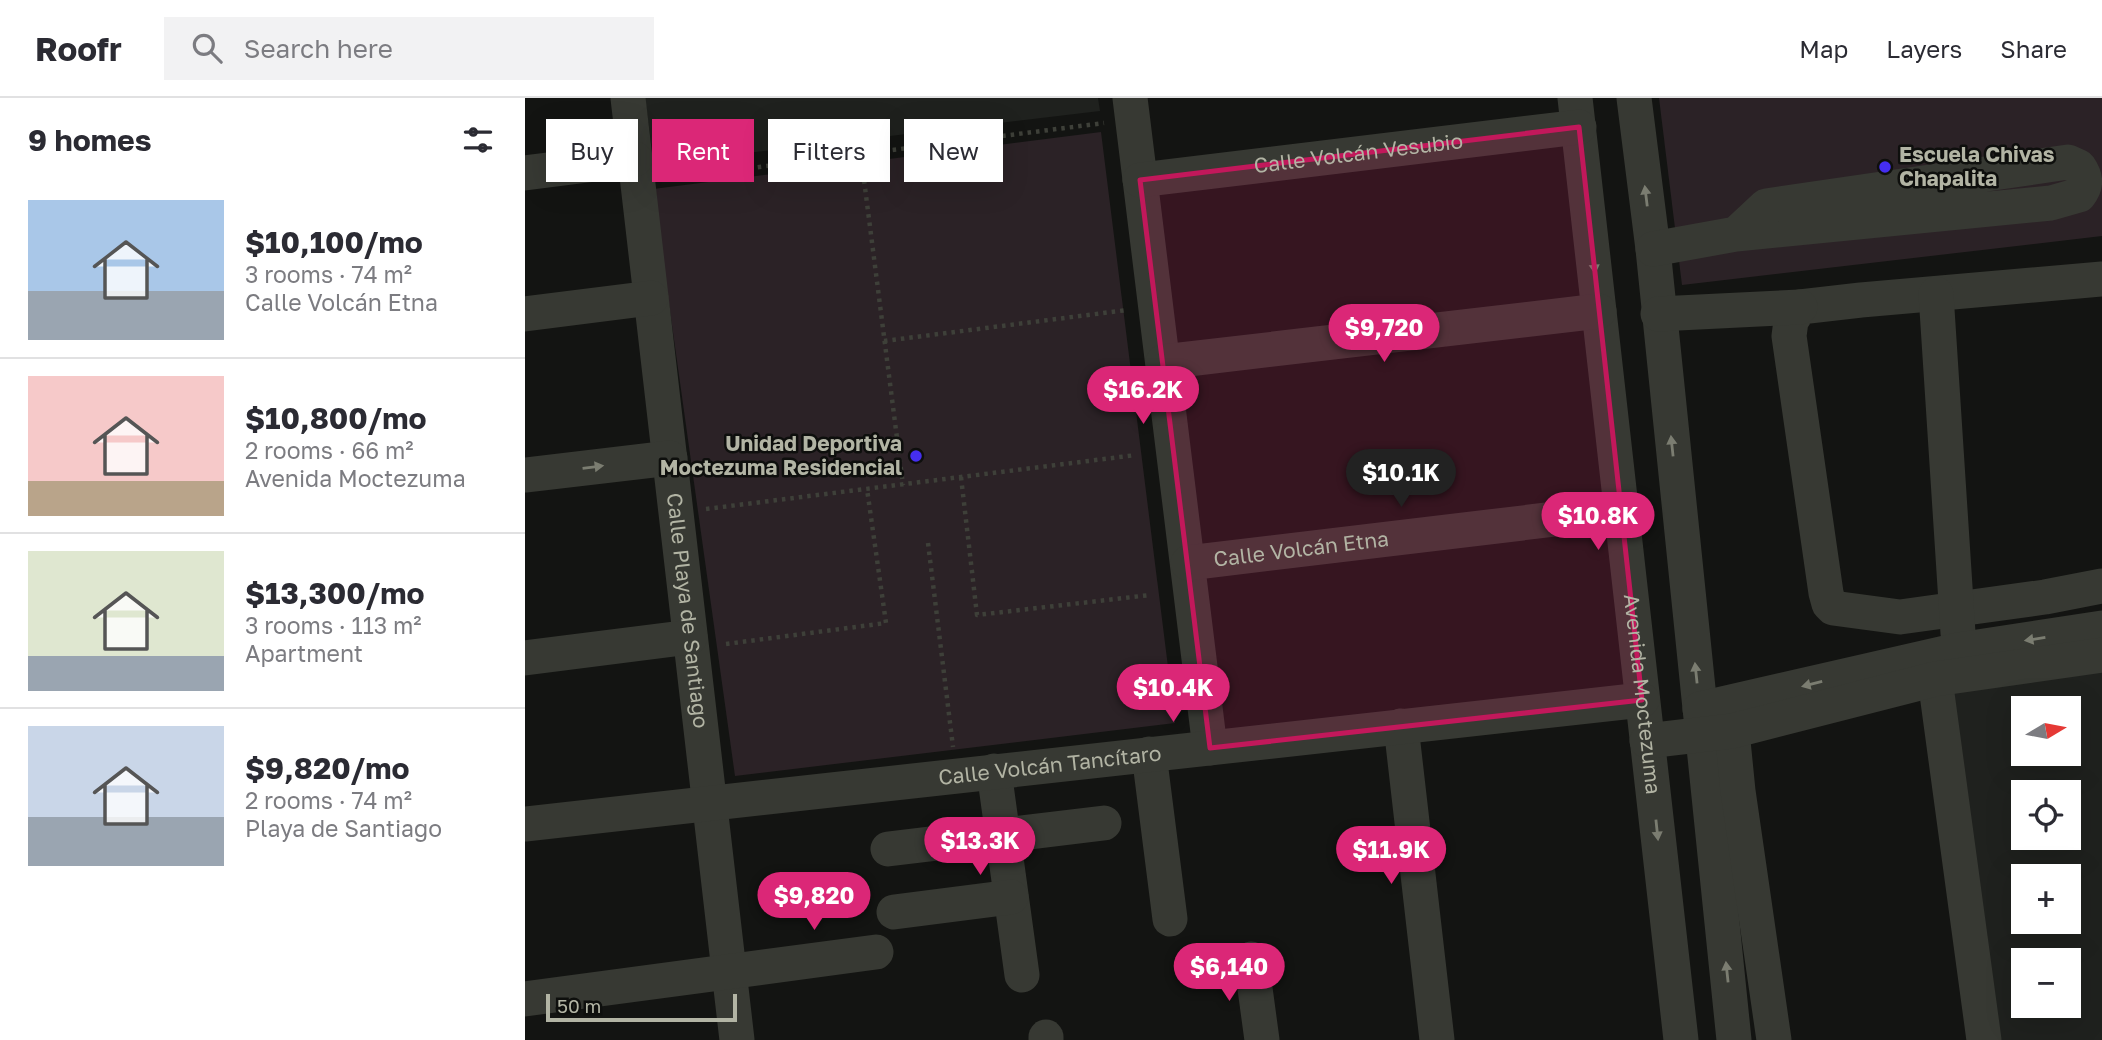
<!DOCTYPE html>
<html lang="en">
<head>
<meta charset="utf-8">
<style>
  body { margin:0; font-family:"Golos Text",sans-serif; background:#f2f2f3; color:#2b2b33; height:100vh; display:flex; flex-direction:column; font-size:26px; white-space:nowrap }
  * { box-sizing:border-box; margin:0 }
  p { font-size:23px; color:#7c7c81 }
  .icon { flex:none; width:38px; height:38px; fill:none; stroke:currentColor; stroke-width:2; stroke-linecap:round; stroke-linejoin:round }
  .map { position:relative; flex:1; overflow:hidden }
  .details { display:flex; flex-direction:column; background:#fff; width:525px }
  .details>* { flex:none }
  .guide { position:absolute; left:21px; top:21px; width:665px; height:63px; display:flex; gap:14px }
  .needle { width:46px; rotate:80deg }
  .controls { position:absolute; left:1486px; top:598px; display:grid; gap:14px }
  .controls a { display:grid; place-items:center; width:70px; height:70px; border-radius:0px; background:#fff; box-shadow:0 7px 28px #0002; font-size:35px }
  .scale { position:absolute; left:21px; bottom:18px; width:191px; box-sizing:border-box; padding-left:7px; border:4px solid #b2b4a4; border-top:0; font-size:19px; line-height:24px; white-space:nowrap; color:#b2b4a4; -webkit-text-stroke:5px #0e0f0d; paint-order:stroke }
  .price { position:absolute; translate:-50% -60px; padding:0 16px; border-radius:24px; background:#db2777; color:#fff; font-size:23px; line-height:46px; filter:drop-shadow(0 2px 4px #0008) }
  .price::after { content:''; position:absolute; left:50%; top:42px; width:21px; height:16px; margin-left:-10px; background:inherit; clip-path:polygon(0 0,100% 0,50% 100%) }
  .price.selected { background:#222; color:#fff }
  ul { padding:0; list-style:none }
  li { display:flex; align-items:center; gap:21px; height:175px; padding:0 28px }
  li+li { border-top:2px solid #e1e1e2 }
  li span { display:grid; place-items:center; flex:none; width:196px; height:140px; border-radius:0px; color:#555 }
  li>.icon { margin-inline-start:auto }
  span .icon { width:84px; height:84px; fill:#fffc; stroke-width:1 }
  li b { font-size:30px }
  h2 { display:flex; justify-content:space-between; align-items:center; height:84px; padding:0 28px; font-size:30px }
  .pill { padding:0 24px; border-radius:0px; background:#fff; box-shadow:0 7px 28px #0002; font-size:24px; line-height:63px }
  .pill.selected { background:#db2777; color:#fff }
  header { display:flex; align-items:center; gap:42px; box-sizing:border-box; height:98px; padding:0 35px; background:#fff; border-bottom:2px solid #e1e1e2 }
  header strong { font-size:33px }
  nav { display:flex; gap:38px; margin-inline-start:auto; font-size:24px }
  .search { width:490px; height:63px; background:#f2f2f3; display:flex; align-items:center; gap:18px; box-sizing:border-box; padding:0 24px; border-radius:0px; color:#7c7c81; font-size:26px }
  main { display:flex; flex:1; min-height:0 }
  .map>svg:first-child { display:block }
  .built { fill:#1f211e; fill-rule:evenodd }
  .pitch { fill:#2b2226 }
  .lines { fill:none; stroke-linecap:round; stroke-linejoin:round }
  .path { stroke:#3e4039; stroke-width:4.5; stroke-dasharray:3.5 5; stroke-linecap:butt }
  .minor { stroke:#373933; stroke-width:35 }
  .oneway { fill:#7b7d71 }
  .marked { fill:#c2185b; fill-opacity:0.2; stroke:#c2185b; stroke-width:5; stroke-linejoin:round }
  .poi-dot { fill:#452ef0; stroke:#0e0f0d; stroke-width:2.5 }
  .labels { text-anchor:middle; stroke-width:5; stroke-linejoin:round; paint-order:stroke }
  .street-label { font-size:21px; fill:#b2b4a4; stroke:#0e0f0d }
  .poi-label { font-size:21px; font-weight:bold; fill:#b2b4a4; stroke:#0e0f0d; text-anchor:start }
</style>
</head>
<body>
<header>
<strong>Roofr</strong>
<div class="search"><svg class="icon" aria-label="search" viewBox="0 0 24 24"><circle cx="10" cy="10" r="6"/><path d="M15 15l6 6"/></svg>Search here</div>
<nav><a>Map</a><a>Layers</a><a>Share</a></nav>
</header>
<main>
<section class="details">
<h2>9 homes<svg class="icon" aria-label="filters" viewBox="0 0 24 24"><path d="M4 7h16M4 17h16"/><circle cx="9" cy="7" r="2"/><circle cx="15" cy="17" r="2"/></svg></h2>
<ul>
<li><span style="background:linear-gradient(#a9c7e8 65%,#9aa5b1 0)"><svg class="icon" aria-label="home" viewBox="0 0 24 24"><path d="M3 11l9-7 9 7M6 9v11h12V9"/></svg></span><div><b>$10,100/mo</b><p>3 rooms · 74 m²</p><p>Calle Volcán Etna</p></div></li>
<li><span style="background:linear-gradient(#f6c9c9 75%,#b9a48a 0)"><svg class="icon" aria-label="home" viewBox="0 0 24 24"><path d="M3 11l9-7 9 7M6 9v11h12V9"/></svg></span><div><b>$10,800/mo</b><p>2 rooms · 66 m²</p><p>Avenida Moctezuma</p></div></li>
<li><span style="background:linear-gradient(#dfe7d0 75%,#9aa5b1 0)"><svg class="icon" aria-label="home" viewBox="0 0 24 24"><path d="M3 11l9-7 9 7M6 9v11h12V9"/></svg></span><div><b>$13,300/mo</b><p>3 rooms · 113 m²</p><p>Apartment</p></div></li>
<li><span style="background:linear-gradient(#c9d6e8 65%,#9aa5b1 0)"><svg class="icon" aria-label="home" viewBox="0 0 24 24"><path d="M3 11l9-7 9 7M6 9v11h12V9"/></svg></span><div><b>$9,820/mo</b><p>2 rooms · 74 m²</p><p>Playa de Santiago</p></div></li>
</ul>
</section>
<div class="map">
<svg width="1577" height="942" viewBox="0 0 1577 942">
  <rect width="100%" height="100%" fill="#131412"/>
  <g class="built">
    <polygon points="120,0 573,0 575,13 129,66"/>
    <path d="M1577,570V942H1469L1428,587ZM1498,611H1544V656H1498ZM1498,695H1544V740H1498ZM1498,779H1544V824H1498ZM1498,863H1544V908H1498Z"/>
  </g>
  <g class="pitch">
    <polygon points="1134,0 1577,0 1577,138 1157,187"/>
    <polygon points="576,34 650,625 210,678 128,91"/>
  </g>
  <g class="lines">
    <g class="path">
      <polyline points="338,74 378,387"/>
      <polyline points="140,81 579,25"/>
      <polyline points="359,243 602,212"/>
      <polyline points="436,379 452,517 625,497"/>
      <polyline points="181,411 611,357"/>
      <polyline points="403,445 428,649"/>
      <polyline points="201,546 361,525 342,391"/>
    </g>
    <g class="minor">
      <path id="s1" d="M103,0L212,942"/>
      <polyline points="605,0 685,650"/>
      <path id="s2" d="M1050,0L1156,942"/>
      <polyline points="1109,0 1128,151 1209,942"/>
      <polyline points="0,75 110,61"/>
      <path id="s3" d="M615,82L1054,29"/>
      <path d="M1128,151L1211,136L1526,105L1554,97C1562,87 1561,79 1554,69L1543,64L1241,108L1211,136"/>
      <polyline points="1577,181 1336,202 1275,209 1266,223 1264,238 1301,495 1304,506 1308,510 1375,519 1520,499 1577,488"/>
      <polyline points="1411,196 1433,535"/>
      <polyline points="0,216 126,200"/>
      <polyline points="1133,216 1275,209"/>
      <polyline points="638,264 1074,213"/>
      <polyline points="0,377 145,360"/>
      <path id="s4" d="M663,465L1097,413"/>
      <polyline points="0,560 165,539"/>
      <polyline points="1410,581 1459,942"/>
      <polyline points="1175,611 1433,552 1577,530"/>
      <polyline points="876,628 912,942"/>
      <polyline points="1207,633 1213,693 1249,942"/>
      <polyline points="1122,643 1207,633 1410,581 1577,557"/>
      <polyline points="624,656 645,821"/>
      <polyline points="469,673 497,877"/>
      <path id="s5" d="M0,726L1117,602"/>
      <polyline points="363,751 579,725"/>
      <polyline points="369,814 486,799"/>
      <polyline points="726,861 737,942"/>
      <polyline points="0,901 351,854"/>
      <polyline points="521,939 521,942"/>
    </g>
  </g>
  <defs><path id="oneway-solid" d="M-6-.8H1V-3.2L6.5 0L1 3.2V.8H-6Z" transform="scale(1.75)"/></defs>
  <g class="oneway">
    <use href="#oneway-solid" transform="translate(1121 98) rotate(-97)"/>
    <use href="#oneway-solid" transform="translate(1069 165) rotate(84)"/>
    <use href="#oneway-solid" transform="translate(1147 348) rotate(-96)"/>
    <use href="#oneway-solid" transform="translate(68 369) rotate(-7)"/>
    <use href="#oneway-solid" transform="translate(1510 541) rotate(171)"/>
    <use href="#oneway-solid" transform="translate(1171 575) rotate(-96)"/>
    <use href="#oneway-solid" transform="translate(1287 586) rotate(166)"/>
    <use href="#oneway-solid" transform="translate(1132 732) rotate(84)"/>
    <use href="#oneway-solid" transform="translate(1202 874) rotate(-96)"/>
  </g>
  <path class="marked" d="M1054,29L1117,602L685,650L615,82Z"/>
  <g class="poi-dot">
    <circle cx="1360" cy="69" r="7"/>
    <circle cx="391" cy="358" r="7"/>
  </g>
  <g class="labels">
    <g class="street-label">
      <text dy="7" stroke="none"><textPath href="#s3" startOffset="220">Calle Volcán Vesubio</textPath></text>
      <text dy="7" stroke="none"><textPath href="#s4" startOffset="114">Calle Volcán Etna</textPath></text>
      <text dy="7" stroke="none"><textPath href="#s1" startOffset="516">Calle Playa de Santiago</textPath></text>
      <text dy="7" stroke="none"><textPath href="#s2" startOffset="600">Avenida Moctezuma</textPath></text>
      <text dy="7" stroke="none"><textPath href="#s5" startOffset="528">Calle Volcán Tancítaro</textPath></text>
    </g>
    <g class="poi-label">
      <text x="1374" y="64">Escuela Chivas<tspan x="1374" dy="24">Chapalita</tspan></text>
      <text x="377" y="353" text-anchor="end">Unidad Deportiva<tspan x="377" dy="24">Moctezuma Residencial</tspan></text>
    </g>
  </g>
</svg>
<div class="controls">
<a><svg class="needle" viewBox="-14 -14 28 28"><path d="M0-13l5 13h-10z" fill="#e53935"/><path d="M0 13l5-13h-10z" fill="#7c7c81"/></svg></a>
<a><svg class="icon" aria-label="locate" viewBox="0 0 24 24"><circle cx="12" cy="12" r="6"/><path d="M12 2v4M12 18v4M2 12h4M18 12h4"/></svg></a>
<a>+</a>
<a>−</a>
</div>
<div class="scale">50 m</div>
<b class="price" style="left:859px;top:266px">$9,720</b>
<b class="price" style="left:618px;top:328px">$16.2K</b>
<b class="price selected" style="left:876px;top:411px">$10.1K</b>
<b class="price" style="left:1073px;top:454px">$10.8K</b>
<b class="price" style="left:648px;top:626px">$10.4K</b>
<b class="price" style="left:455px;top:779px">$13.3K</b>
<b class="price" style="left:866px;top:788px">$11.9K</b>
<b class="price" style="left:289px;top:834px">$9,820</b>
<b class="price" style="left:704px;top:905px">$6,140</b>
<div class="guide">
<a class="pill">Buy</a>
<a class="pill selected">Rent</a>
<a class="pill">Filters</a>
<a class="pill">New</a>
</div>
</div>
</main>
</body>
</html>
